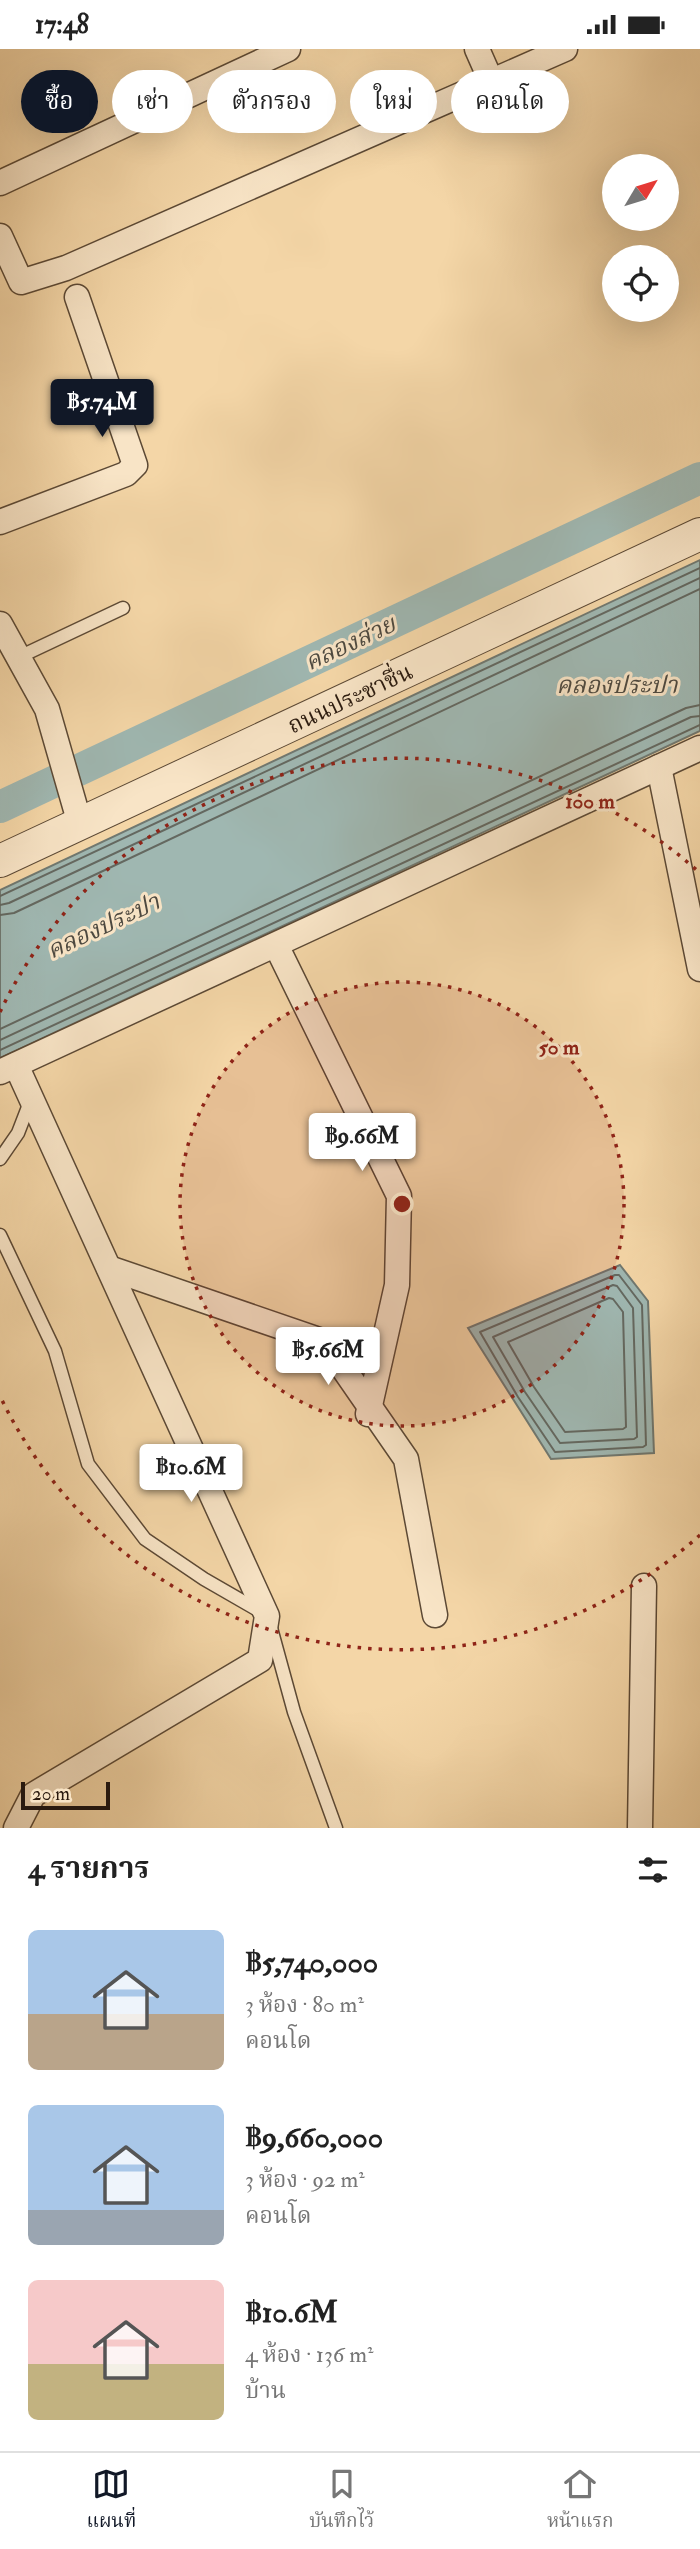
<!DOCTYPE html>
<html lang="th">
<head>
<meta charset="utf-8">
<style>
  body { margin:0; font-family:"IM FELL Double Pica","Noto Serif Thai",serif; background:#f6f6f6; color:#222; height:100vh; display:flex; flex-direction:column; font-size:26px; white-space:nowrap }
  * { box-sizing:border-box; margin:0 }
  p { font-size:23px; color:#767676 }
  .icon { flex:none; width:38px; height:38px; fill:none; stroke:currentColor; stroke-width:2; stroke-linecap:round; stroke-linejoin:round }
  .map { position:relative; height:1779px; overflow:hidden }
  .side { display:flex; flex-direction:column; background:#fff; flex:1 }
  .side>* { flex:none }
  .guide { position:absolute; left:21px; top:21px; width:658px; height:63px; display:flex; gap:14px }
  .needle { width:46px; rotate:52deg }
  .tools { position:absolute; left:602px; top:105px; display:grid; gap:14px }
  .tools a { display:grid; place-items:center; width:77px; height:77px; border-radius:50%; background:#fff; box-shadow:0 7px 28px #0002; font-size:35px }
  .scale { position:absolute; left:21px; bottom:18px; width:89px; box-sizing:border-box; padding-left:7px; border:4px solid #2a1a0f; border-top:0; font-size:19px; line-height:24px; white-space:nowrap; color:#2a1a0f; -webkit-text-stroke:5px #f8e4c6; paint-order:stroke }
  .price { position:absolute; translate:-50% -60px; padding:0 16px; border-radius:7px; background:#fff; color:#222; font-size:23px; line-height:46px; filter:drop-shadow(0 2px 4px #0008) }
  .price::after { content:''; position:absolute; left:50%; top:42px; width:21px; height:16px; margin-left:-10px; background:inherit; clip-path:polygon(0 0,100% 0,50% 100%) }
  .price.current { background:#111827; color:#fff }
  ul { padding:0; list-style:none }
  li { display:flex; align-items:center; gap:21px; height:175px; padding:0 28px }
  li span { display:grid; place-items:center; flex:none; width:196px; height:140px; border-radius:10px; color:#555 }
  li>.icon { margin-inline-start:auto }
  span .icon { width:84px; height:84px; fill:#fffc; stroke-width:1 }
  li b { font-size:30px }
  h2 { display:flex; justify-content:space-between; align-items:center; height:84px; padding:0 28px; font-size:30px }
  .pill { padding:0 24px; border-radius:32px; background:#fff; box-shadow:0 7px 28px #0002; font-size:24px; line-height:63px }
  .pill.current { background:#111827; color:#fff }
  .status { display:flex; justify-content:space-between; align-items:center; height:49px; padding:0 35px; background:#fff; direction:ltr }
  .status svg { height:19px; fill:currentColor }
  .tab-bar { display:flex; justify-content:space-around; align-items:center; height:98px; border-top:2px solid #e0e0e0; background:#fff; font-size:19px; color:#767676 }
  .tab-bar a { display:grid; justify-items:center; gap:4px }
  .tab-bar .current { color:#111827 }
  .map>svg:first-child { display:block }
  .water { fill:#9fb7b1; stroke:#707870; stroke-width:2 }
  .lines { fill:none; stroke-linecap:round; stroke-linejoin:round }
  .shore { stroke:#646860; stroke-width:2 }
  .canal { stroke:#9fb7b1; stroke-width:32 }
  .service-casing { stroke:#5c4935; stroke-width:15 }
  .minor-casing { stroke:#5c4935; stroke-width:27 }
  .tertiary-casing { stroke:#5c4935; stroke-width:34 }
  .service { stroke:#f8e4c6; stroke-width:12 }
  .minor { stroke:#f8e4c6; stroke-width:24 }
  .tertiary { stroke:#f8e4c6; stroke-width:32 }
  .ring { fill:none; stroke:#8f2418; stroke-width:3.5; stroke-dasharray:3.5 7 }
  .labels { text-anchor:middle; stroke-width:6; stroke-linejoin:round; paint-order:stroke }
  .street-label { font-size:23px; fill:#2a1a0f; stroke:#f8e4c6 }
  .water-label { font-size:24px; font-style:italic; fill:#4d4940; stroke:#f8e4c6 }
  .centre { fill:#8f2418; stroke:#f8e4c6; stroke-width:3.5 }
  .ring-label { font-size:21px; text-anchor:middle; font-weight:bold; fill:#8f2418; stroke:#f8e4c6; stroke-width:6; stroke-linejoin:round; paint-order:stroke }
</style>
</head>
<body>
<div class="status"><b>17:48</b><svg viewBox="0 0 49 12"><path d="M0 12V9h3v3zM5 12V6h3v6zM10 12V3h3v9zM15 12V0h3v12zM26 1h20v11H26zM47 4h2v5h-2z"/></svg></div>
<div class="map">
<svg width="700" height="1779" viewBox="0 0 700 1779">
  <rect width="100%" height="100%" fill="#f4d6a7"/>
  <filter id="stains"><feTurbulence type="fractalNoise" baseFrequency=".00286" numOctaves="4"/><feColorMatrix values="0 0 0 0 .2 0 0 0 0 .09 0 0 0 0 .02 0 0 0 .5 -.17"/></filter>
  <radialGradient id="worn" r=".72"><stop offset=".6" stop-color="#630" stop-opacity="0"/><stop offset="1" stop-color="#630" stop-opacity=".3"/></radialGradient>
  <g class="water">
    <polygon points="700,511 700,682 0,1009 0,841"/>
    <polygon points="620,1216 648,1252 654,1404 551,1410 468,1279"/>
  </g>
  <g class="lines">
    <g class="shore">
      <polyline points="0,847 700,519"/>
      <polyline points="0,856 9,854 700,529"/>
      <polyline points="0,866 14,864 700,540"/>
      <polyline points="0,980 686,659 700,656"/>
      <polyline points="0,991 691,668 700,667"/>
      <polyline points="0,1001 700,676"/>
      <polygon points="615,1226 619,1226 642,1256 646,1396 643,1398 555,1403 518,1348 480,1283"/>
      <polygon points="613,1236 617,1237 633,1259 637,1388 634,1390 560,1394 525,1343 493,1288"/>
      <polygon points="609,1249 613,1250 623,1263 626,1378 623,1380 565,1383 534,1338 508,1293"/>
    </g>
    <polyline class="canal" points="0,758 700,429"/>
    <defs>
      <g id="service">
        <polyline points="19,608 123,559"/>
        <polyline points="0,1110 18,1084 30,1053"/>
        <polyline points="0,1186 55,1302 88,1415 145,1490 204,1530 263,1564"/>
        <polyline points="271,1579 294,1663 336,1779"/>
      </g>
      <g id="minor">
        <polyline points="477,0 492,34"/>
        <polyline points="0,134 288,0"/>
        <polyline points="0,187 21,233 66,219 565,0"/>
        <polyline points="0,473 126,425 135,416 77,248"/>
        <polyline points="0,575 47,660 80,775"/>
        <polyline points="659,718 700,920"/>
        <polyline points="276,896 399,1147 397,1236 368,1365"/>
        <polyline points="0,1023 700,699"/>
        <polyline points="109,1219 325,1293 406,1410 435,1566"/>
        <polyline points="16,1779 33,1746 260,1611 267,1567 16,1016"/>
        <polyline points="640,1779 644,1537"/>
      </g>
      <polyline id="tertiary" points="0,812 700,485"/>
    </defs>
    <use href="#service" class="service-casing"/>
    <use href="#minor" class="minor-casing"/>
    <use href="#tertiary" class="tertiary-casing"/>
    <use href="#service" class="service"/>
    <use href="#minor" class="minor"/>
    <use href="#tertiary" class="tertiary"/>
  </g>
  <circle cx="402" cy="1155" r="222" fill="#8f2418" fill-opacity=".12"/>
  <g class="ring">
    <circle cx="402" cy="1155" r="222"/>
    <path d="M700 1486A445 445 0 0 1 0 1347M0 963A445 445 0 0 1 700 824"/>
  </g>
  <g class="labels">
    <g class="street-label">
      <text transform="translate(350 649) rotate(-25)" y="8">ถนนประชาชื่น</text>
    </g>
    <g class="water-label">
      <text transform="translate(350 594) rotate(-25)" y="8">คลองส่วย</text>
      <text x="617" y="644">คลองประปา</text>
      <text transform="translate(103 877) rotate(-25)" y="8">คลองประปา</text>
    </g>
  </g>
  <circle cx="402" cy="1155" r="10" class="centre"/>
  <g class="ring-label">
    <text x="590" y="759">100 m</text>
    <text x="559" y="1005">50 m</text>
  </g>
  <rect width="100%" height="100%" filter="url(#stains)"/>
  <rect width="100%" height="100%" fill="url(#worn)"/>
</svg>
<div class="tools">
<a><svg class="needle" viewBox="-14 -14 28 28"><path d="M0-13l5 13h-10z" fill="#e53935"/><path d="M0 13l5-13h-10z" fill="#767676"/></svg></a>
<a><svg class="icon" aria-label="locate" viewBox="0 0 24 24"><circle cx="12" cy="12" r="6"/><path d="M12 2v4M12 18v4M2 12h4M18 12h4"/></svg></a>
</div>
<div class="scale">20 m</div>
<b class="price current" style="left:102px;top:390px">฿5.74M</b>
<b class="price" style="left:362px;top:1124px">฿9.66M</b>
<b class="price" style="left:328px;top:1338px">฿5.66M</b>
<b class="price" style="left:191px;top:1455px">฿10.6M</b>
<div class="guide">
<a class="pill current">ซื้อ</a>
<a class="pill">เช่า</a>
<a class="pill">ตัวกรอง</a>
<a class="pill">ใหม่</a>
<a class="pill">คอนโด</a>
</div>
</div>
<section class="side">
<h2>4 รายการ<svg class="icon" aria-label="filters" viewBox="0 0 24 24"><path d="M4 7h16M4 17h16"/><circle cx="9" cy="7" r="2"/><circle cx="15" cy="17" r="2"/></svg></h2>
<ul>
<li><span style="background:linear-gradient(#a9c7e8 60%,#b9a48a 0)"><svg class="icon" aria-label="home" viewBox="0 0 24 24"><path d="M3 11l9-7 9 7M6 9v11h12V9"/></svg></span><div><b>฿5,740,000</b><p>3 ห้อง · 80 m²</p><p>คอนโด</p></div></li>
<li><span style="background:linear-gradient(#a9c7e8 75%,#9aa5b1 0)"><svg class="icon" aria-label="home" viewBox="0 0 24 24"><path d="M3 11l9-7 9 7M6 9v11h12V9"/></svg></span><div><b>฿9,660,000</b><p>3 ห้อง · 92 m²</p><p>คอนโด</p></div></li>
<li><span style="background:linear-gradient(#f6c9c9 60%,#c2b280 0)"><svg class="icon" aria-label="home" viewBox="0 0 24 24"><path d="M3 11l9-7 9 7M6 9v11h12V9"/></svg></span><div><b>฿10.6M</b><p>4 ห้อง · 136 m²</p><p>บ้าน</p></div></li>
</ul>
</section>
<nav class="tab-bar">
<a class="current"><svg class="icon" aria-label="map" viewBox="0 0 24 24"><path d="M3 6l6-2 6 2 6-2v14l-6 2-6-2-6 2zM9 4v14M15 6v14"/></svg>แผนที่</a>
<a><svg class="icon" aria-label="saved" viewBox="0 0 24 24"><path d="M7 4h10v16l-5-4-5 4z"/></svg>บันทึกไว้</a>
<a><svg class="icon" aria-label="home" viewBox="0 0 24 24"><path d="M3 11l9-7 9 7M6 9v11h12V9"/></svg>หน้าแรก</a>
</nav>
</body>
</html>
